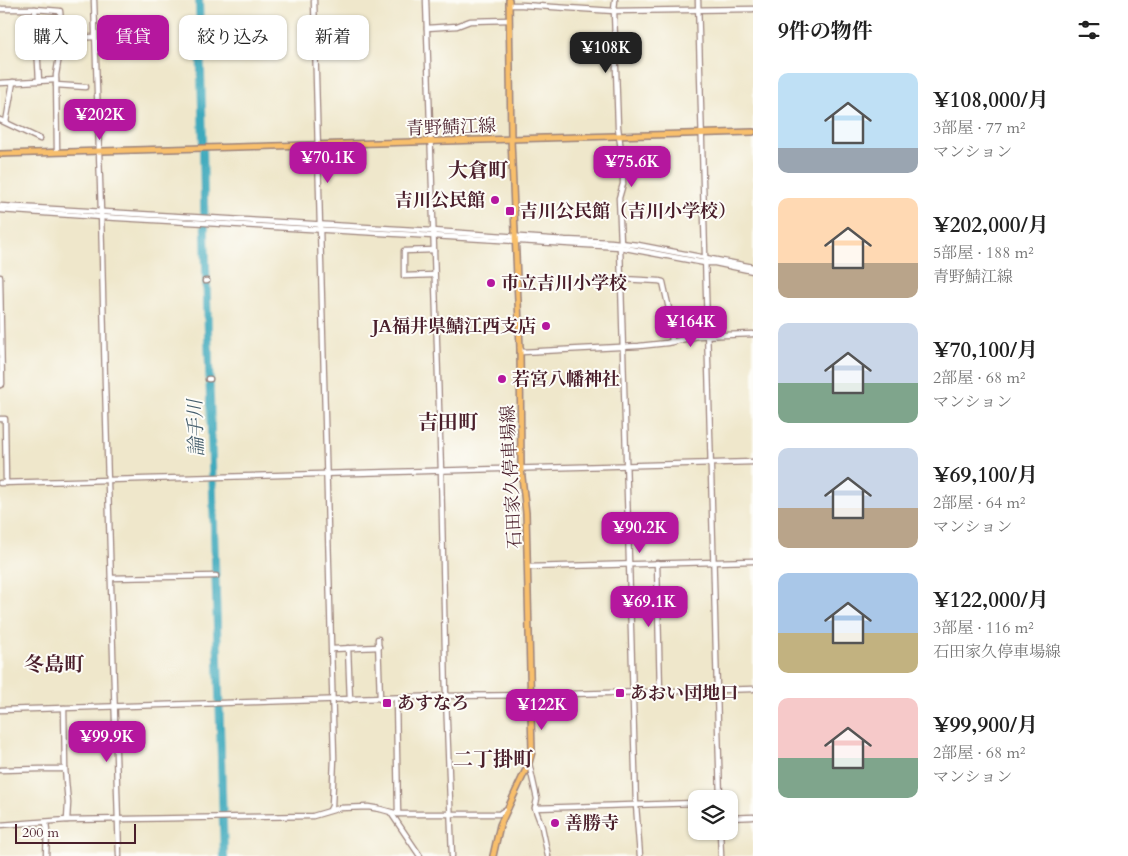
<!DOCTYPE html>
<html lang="ja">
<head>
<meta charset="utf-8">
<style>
  body { margin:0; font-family:Cardo,"Noto Serif JP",serif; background:#f6f6f6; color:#222; height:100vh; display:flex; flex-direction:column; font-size:19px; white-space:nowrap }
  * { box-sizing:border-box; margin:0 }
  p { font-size:16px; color:#767676 }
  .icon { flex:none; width:28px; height:28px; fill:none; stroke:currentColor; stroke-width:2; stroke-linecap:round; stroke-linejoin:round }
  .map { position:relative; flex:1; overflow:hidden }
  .side { display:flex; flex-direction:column; background:#fff; width:375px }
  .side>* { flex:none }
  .top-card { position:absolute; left:15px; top:15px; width:475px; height:45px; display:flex; gap:10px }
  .controls { position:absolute; left:688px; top:790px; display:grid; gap:10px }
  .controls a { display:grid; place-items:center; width:50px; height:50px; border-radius:10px; background:#fff; box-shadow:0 1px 4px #0004; font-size:25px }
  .scale { position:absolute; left:15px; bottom:12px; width:121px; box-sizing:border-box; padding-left:5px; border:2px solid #4a1f2b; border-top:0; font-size:14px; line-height:18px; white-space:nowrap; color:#4a1f2b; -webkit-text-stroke:4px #fdfcf7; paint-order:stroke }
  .price { position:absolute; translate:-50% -42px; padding:0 11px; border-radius:10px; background:#b5179e; color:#fff; font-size:16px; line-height:32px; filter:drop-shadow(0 1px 2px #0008) }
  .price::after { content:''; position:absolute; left:50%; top:30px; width:15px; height:11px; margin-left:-8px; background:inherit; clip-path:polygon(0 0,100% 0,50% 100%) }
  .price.on { background:#222; color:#fff }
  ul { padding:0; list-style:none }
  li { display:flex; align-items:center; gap:15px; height:125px; padding:0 25px }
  li span { display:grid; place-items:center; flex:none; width:140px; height:100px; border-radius:10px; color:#555 }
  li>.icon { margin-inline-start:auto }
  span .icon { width:60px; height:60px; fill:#fffc; stroke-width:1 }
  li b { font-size:21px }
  h2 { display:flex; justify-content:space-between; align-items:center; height:60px; padding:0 25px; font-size:21px }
  .chip { padding:0 18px; border-radius:10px; background:#fff; box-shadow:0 1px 4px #0004; font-size:18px; line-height:45px }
  .chip.on { background:#b5179e; color:#fff }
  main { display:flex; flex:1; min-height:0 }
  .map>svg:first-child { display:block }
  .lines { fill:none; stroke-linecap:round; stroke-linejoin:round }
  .river { stroke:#3ca9bc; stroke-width:8 }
  .minor-casing { stroke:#9c837b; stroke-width:7 }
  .major-casing { stroke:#9c837b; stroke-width:8 }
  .minor { stroke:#fff; stroke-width:4.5 }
  .major { stroke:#f8bf6c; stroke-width:5 }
  .poi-dot { fill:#b5179e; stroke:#fdfcf7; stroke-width:2 }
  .labels { text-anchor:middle; stroke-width:4; stroke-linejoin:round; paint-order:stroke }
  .street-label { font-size:18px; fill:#4a1f2b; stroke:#fdfcf7 }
  .poi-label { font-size:18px; font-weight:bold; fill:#4a1f2b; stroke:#fdfcf7; text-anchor:start }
  .water-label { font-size:19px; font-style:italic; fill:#445d6c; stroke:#fdfcf7 }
  .quarter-label { font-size:20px; font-weight:bold; fill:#4a1f2b; stroke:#fdfcf7 }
</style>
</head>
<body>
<main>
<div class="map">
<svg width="753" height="856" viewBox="0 0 753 856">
  <rect width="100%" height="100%" fill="#fdfcf7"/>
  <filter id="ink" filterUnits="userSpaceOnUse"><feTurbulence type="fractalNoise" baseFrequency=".02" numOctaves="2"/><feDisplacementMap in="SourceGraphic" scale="10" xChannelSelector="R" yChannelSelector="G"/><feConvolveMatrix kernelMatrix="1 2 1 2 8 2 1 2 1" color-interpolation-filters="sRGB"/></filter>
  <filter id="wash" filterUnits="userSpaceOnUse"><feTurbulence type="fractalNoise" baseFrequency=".0096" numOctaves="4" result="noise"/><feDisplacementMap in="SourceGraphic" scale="20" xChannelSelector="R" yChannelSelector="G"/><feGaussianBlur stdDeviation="1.12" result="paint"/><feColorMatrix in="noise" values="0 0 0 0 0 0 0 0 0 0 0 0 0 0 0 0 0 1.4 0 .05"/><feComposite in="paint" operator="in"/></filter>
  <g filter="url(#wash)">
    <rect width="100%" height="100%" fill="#efe7cb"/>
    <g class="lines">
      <polyline class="river" points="199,0 203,143 204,201 224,856"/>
    </g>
  </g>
  <g filter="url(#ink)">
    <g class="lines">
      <defs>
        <g id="minor">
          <polyline points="94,0 101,212 105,382 119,856"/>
          <polyline points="314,0 334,758 332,806 330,810"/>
          <polyline points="426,0 441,471 446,696 452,856"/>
          <polyline points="615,0 614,11 618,127 623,166 623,184 619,198 621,243"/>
          <polyline points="698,0 720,799"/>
          <polyline points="509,5 522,5 614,11 753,9"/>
          <polyline points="0,9 35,9 60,11 62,38 56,75 57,151"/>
          <polyline points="35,9 39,81"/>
          <polyline points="427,28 457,26 470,21 509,20"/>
          <polyline points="199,34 202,34"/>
          <polyline points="62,38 95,37"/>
          <polyline points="0,83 56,80"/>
          <polyline points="56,85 86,87"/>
          <polyline points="0,120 40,139"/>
          <polyline points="6,122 13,82"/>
          <polyline points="0,206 433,231 565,240 611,242 638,245 753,267"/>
          <polyline points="0,210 101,217 433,236 620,247 705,263 715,263 753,271"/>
          <polyline points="620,247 636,805 640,856"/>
          <polyline points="434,250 404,251 404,276 434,275"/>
          <polyline points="0,277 2,384 0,385"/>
          <polyline points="622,279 659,281 663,282 669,309 672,342"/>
          <polyline points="205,281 207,281"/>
          <polyline points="520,348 522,352 639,346 667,343 698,336 753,334"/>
          <polyline points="208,379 210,379"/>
          <polyline points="0,419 5,419 6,483"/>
          <polyline points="0,483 753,462"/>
          <polyline points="657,563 660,692"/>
          <polyline points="528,567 753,561"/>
          <polyline points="111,578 216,576"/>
          <polyline points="378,639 380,699"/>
          <polyline points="348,648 350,700"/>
          <polyline points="332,649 379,647"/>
          <polyline points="396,698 398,814"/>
          <polyline points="64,708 65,769 68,803 67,820"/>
          <polyline points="0,710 446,696 531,695 753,689"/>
          <polyline points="529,763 537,799 535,808 542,827 548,856"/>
          <polyline points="0,770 40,769 65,769"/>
          <polyline points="535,808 696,803"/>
          <polyline points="391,813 420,856"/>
          <polyline points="729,818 753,817"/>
          <polyline points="0,825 67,820 313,816 340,808 368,807 380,809 398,814 499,814 508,808"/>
          <polyline points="720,831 721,856"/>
          <polyline points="46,856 47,831 46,822"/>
        </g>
        <g id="major">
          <polyline points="0,154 753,132"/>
          <polyline points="493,856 500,825 529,763 532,752 526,513 521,468 520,348 511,139 509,0"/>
        </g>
      </defs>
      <use href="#minor" class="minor-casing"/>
      <use href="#major" class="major-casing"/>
      <use href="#minor" class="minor"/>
      <use href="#major" class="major"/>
    </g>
  </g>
  <g class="poi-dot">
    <circle cx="495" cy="200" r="5"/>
    <rect x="505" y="206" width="10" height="10" rx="2.5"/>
    <circle cx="491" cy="283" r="5"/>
    <circle cx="546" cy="326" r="5"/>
    <circle cx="502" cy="379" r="5"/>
    <rect x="615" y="688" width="10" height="10" rx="2.5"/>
    <rect x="382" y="698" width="10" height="10" rx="2.5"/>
    <circle cx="555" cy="823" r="5"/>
  </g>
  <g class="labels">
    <g class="street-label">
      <text transform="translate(451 127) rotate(-2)" y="6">青野鯖江線</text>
      <text transform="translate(511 477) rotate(-93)" y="6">石田家久停車場線</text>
    </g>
    <g class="poi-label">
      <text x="485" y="206" text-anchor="end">吉川公民館</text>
      <text x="520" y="217">吉川公民館（吉川小学校）</text>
      <text x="501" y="289">市立吉川小学校</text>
      <text x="536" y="332" text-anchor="end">JA福井県鯖江西支店</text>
      <text x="512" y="385">若宮八幡神社</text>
      <text x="630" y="699">あおい団地口</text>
      <text x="397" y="709">あすなろ</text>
      <text x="565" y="829">善勝寺</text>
    </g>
    <g class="water-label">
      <text transform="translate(195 428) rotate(-92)" y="7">論手川</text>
    </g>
    <g class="quarter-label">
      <text x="478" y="177">大倉町</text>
      <text x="448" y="429">吉田町</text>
      <text x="54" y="671">冬島町</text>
      <text x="493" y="766">二丁掛町</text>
    </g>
  </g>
</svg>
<div class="controls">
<a><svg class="icon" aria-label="layers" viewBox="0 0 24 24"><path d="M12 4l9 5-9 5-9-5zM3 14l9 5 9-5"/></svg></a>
</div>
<div class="scale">200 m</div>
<b class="price on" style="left:606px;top:74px">¥108K</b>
<b class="price" style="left:100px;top:141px">¥202K</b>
<b class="price" style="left:328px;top:184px">¥70.1K</b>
<b class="price" style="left:632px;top:188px">¥75.6K</b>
<b class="price" style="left:691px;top:348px">¥164K</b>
<b class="price" style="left:640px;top:554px">¥90.2K</b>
<b class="price" style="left:649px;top:628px">¥69.1K</b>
<b class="price" style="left:542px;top:731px">¥122K</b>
<b class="price" style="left:107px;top:763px">¥99.9K</b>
<div class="top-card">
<a class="chip">購入</a>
<a class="chip on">賃貸</a>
<a class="chip">絞り込み</a>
<a class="chip">新着</a>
</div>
</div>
<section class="side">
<h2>9件の物件<svg class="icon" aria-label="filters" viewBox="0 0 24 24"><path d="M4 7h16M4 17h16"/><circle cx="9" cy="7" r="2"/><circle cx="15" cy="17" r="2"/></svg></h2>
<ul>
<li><span style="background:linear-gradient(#bfe0f5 75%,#9aa5b1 0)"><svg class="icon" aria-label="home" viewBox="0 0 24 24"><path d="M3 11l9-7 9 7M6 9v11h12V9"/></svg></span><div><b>¥108,000/月</b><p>3部屋 · 77 m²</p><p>マンション</p></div></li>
<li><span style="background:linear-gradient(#ffd9b3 65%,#b9a48a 0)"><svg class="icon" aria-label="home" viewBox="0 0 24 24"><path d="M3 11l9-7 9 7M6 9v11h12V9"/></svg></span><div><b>¥202,000/月</b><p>5部屋 · 188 m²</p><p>青野鯖江線</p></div></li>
<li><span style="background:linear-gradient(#c9d6e8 60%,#7fa58c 0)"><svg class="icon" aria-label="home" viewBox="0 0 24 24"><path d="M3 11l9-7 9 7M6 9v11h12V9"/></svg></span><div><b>¥70,100/月</b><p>2部屋 · 68 m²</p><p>マンション</p></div></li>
<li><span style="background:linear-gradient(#c9d6e8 60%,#b9a48a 0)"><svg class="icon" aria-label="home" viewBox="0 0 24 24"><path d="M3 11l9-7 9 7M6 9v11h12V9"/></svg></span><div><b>¥69,100/月</b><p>2部屋 · 64 m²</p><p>マンション</p></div></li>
<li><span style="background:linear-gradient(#a9c7e8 60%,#c2b280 0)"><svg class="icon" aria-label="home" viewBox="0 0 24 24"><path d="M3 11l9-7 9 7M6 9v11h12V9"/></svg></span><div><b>¥122,000/月</b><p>3部屋 · 116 m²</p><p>石田家久停車場線</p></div></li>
<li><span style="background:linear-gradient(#f6c9c9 60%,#7fa58c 0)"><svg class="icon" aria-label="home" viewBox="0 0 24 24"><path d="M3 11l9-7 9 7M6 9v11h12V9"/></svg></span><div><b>¥99,900/月</b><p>2部屋 · 68 m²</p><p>マンション</p></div></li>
</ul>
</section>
</main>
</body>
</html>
